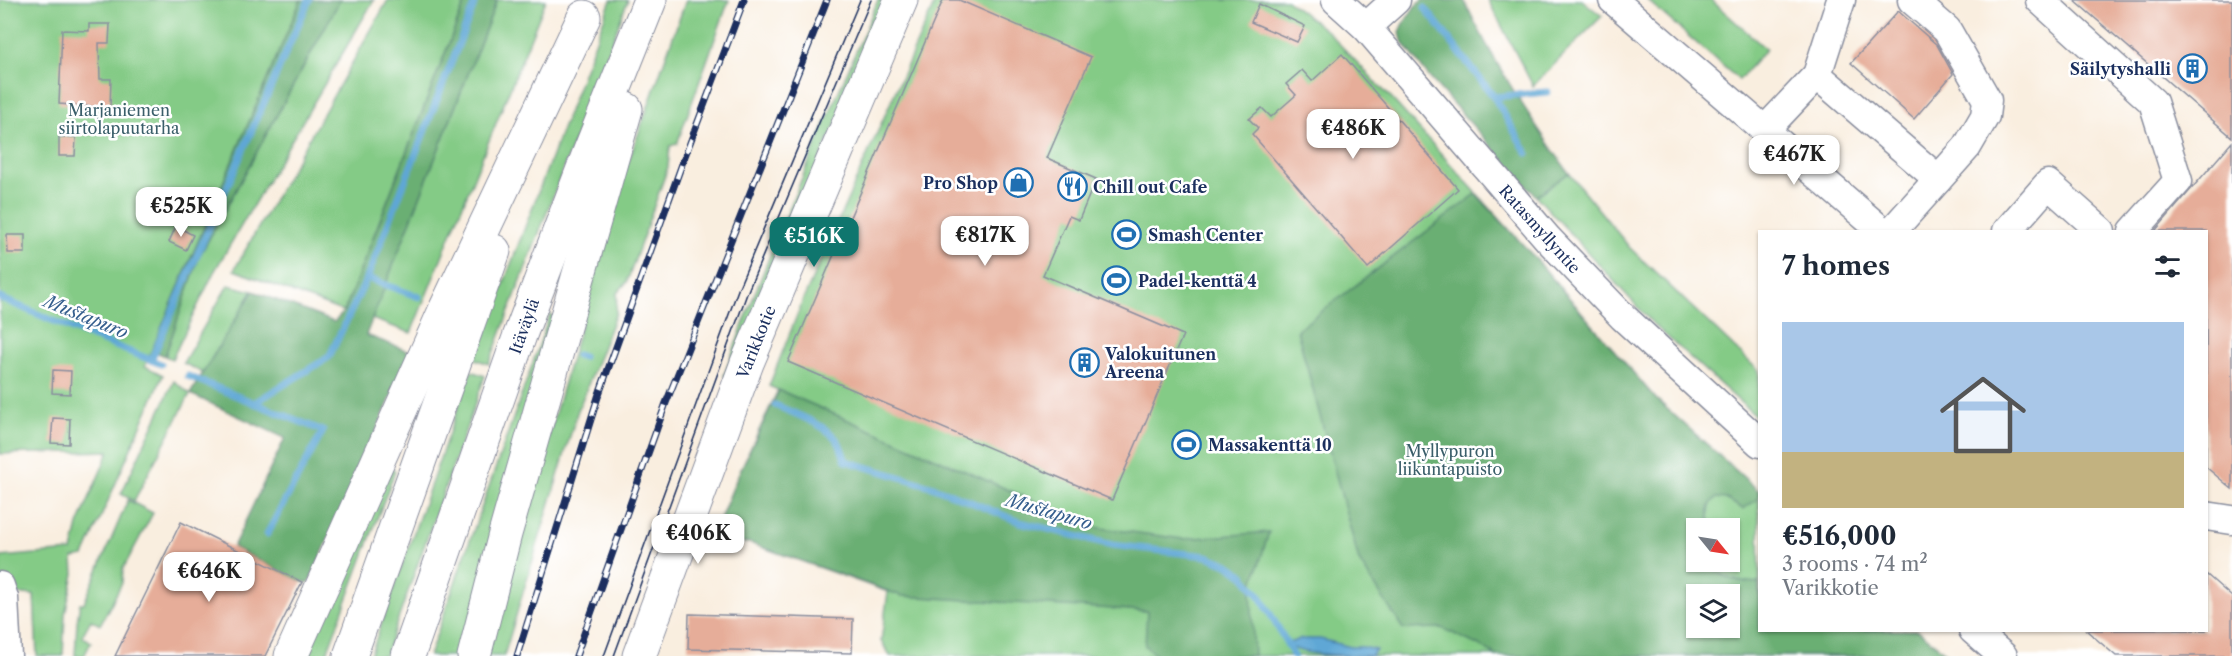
<!DOCTYPE html>
<html lang="en">
<head>
<meta charset="utf-8">
<style>
  body { margin:0; font-family:"Libre Caslon Text",serif; background:#f2f2f3; color:#1f2937; height:100vh; display:flex; flex-direction:column; font-size:22px; white-space:nowrap }
  * { box-sizing:border-box; margin:0 }
  p { font-size:20px; color:#747a83 }
  .icon { flex:none; width:33px; height:33px; fill:none; stroke:currentColor; stroke-width:2; stroke-linecap:round; stroke-linejoin:round }
  .map { position:relative; flex:1; overflow:hidden }
  .drawer { position:absolute; left:1758px; top:230px; width:450px; height:402px; display:flex; flex-direction:column; background:#fff; border-radius:0px; box-shadow:0 2px 4px #0004 }
  .drawer>* { flex:none }
  .needle { width:39px; rotate:120deg }
  .tools { position:absolute; left:1686px; top:518px; display:grid; gap:12px }
  .tools a { display:grid; place-items:center; width:54px; height:54px; border-radius:0px; background:#fff; box-shadow:0 2px 4px #0004; font-size:30px }
  .price { position:absolute; translate:-50% -51px; padding:0 14px; border-radius:12px; background:#fff; color:#222; font-size:20px; line-height:39px; filter:drop-shadow(0 2px 3px #0008) }
  .price::after { content:''; position:absolute; left:50%; top:36px; width:18px; height:14px; margin-left:-9px; background:inherit; clip-path:polygon(0 0,100% 0,50% 100%) }
  .price.on { background:#0f766e; color:#fff }
  ul { padding:0; list-style:none }
  li { display:grid; align-content:center; gap:12px; height:318px; padding:0 24px }
  li span { display:grid; place-items:center; height:186px; border-radius:0px; color:#555 }
  li>.icon { margin-inline-start:auto }
  span .icon { width:108px; height:108px; fill:#fffc; stroke-width:1 }
  li b { font-size:26px }
  h2 { display:flex; justify-content:space-between; align-items:center; height:72px; padding:0 24px; font-size:26px }
  .map>svg:first-child { display:block }
  .green { fill:#84cb86; stroke:#507d72; stroke-width:1.5; fill-rule:evenodd }
  .forest { fill:#6baf73; stroke:#436f68; stroke-width:1.5; fill-rule:evenodd }
  .water { fill:#5ea7d5; stroke:#3c6b9a; stroke-width:1.5 }
  .lines { fill:none; stroke-linecap:round; stroke-linejoin:round }
  .stream { stroke:#5ea7d5; stroke-width:7 }
  .building { fill:#e6ad99 }
  .minor-casing { stroke:#8a8e9e; stroke-width:31 }
  .major-casing { stroke:#8a8e9e; stroke-width:35 }
  .highway-casing { stroke:#8a8e9e; stroke-width:35 }
  .minor { stroke:#fff; stroke-width:28 }
  .major { stroke:#fff; stroke-width:33 }
  .highway { stroke:#fff; stroke-width:33 }
  .tram { stroke:#1b2f5e; stroke-width:1.5 }
  .rail-casing { stroke:#1b2f5e; stroke-width:7 }
  .rail { stroke:#fff; stroke-width:4.5; stroke-dasharray:14; stroke-linecap:butt }
  .labels { text-anchor:middle; stroke-width:5; stroke-linejoin:round; paint-order:stroke }
  .poi-label { font-size:16px; font-weight:bold; fill:#1b2f5e; stroke:#fff; text-anchor:start }
  .park-label { font-size:16px; fill:#3a5e6a; stroke:#fff }
  .street-label { font-size:16px; fill:#1b2f5e; stroke:#fff }
  .water-label { font-size:18px; font-style:italic; fill:#365f8e; stroke:#fff }
</style>
</head>
<body>
<div class="map">
<svg width="2232" height="656" viewBox="0 0 2232 656">
  <rect width="100%" height="100%" fill="#fff"/>
  <filter id="ink" filterUnits="userSpaceOnUse"><feTurbulence type="fractalNoise" baseFrequency=".0167" numOctaves="2"/><feDisplacementMap in="SourceGraphic" scale="12" xChannelSelector="R" yChannelSelector="G"/><feConvolveMatrix kernelMatrix="1 2 1 2 8 2 1 2 1" color-interpolation-filters="sRGB"/></filter>
  <filter id="wash" filterUnits="userSpaceOnUse"><feTurbulence type="fractalNoise" baseFrequency=".008" numOctaves="4" result="noise"/><feDisplacementMap in="SourceGraphic" scale="24" xChannelSelector="R" yChannelSelector="G"/><feGaussianBlur stdDeviation="1.35" result="paint"/><feColorMatrix in="noise" values="0 0 0 0 0 0 0 0 0 0 0 0 0 0 0 0 0 1.4 0 .05"/><feComposite in="paint" operator="in"/></filter>
  <g filter="url(#wash)">
    <rect width="100%" height="100%" fill="#f9eedf"/>
    <g class="green">
      <polygon points="0,0 301,0 145,366 163,375 84,556 73,558 74,574 65,614 63,656 37,656 34,595 0,592 0,557 72,551 78,525 109,451 0,454"/>
      <polygon points="340,0 374,0 214,272 172,359 165,356 199,257"/>
      <polygon points="388,0 466,0 344,312 234,270"/>
      <polygon points="497,0 546,0 411,333 372,319"/>
      <polygon points="611,0 628,0 489,364 475,359"/>
      <polygon points="686,0 729,0 677,144 670,146 668,167 627,282 617,293 616,313 577,413 504,656 485,656 625,171"/>
      <path d="M878,0H888L728,377L724,376C770,248 825,124 878,0Z"/>
      <path d="M936,0H1287L1328,32L1391,98L1535,258L1655,398L1759,491L1760,630H1918L1950,656H890L881,641L888,592L750,543L711,541L739,473L778,390L769,386L803,300ZM1696,528H1730V561H1696ZM1696,594H1730V627H1696Z"/>
      <polygon points="1488,0 1582,0 1602,16 1533,86"/>
      <polygon points="1647,0 1711,0 1766,49 1739,80"/>
      <polygon points="1569,173 1630,248 1759,371 1759,419 1654,325 1536,196"/>
      <polygon points="228,285 253,291 203,373 183,363"/>
      <polygon points="550,314 557,318 465,656 429,656"/>
      <polygon points="471,371 485,376 385,656 370,656"/>
      <polygon points="174,381 190,394 134,501 121,494"/>
      <polygon points="386,465 395,471 326,656 303,656"/>
      <polygon points="128,500 153,513 123,569 122,583 100,625 91,620 82,636 91,642 84,656 75,656 77,622 80,603 84,603"/>
    </g>
    <g class="forest">
      <polygon points="301,0 340,0 199,257 165,356 152,350"/>
      <polygon points="466,0 497,0 366,335 411,352 309,583 302,582 233,547 285,438 190,394 253,291 334,322 344,312"/>
      <path d="M1423,0H1464C1493,62 1530,118 1569,173L1536,196L1429,77L1402,41L1400,32L1404,23L1415,6Z"/>
      <path d="M1476,194L1535,258L1655,398L1759,491V498L1743,509L1726,499L1716,498C1706,507 1709,516 1711,528H1696V561H1711C1718,580 1742,582 1759,583L1760,630H1918L1950,656H1495L1492,652L1442,628L1403,629L1359,561L1297,330ZM1696,594H1730V627H1696Z"/>
      <polygon points="779,390 1094,527 1183,539 1269,532 1251,590 1254,656 1157,656 1145,646 1147,611 902,596 750,543 711,541 739,473"/>
    </g>
    <path class="water" d="M1299,639H1320L1351,647H1363L1376,650L1371,656C1352,656 1297,656 1287,644Z"/>
    <g class="lines">
      <g class="stream">
        <polyline points="1425,8 1494,97 1527,153"/>
        <polyline points="1494,97 1547,92"/>
        <polyline points="367,278 476,0"/>
        <polyline points="0,298 82,333 161,364"/>
        <polyline points="577,355 583,357"/>
        <polyline points="151,360 309,0"/>
        <polyline points="188,376 323,431 267,534"/>
        <polyline points="254,403 329,357 367,278 419,297"/>
        <path d="M775,405C793,413 830,426 839,443C842,449 843,455 846,461L934,487L1020,522L1112,545L1207,556L1227,564L1243,575L1260,596L1294,656"/>
      </g>
    </g>
    <g id="blocks">
      <g class="building">
        <polygon points="943,0 959,0 1091,57 1047,158 1096,179 1079,220 1069,216 1043,275 1183,335 1112,500 788,362"/>
        <polygon points="2074,0 2232,0 2232,137"/>
        <polygon points="1259,4 1305,26 1297,42 1251,22"/>
        <polygon points="1898,11 1937,45 1953,74 1914,119 1851,63"/>
        <polygon points="89,24 110,24 109,43 99,43 100,79 111,79 110,108 59,104 62,30 89,31"/>
        <polygon points="1342,54 1458,189 1368,268 1252,134 1258,128 1249,119 1262,108 1271,117 1296,95 1286,84 1302,70 1312,81"/>
        <polygon points="59,137 76,137 75,156 59,156"/>
        <polygon points="2232,142 2232,489 2206,467 2206,231 2155,231"/>
        <polygon points="176,226 193,235 186,250 169,242"/>
        <polygon points="7,235 25,235 25,253 8,253"/>
        <polygon points="53,370 71,371 70,394 52,393"/>
        <polygon points="53,418 70,419 69,444 51,443"/>
        <polygon points="181,522 302,582 265,656 115,656"/>
        <polygon points="2206,574 2232,597 2232,656 2116,656 2086,630 2206,630"/>
        <polygon points="689,614 853,619 852,653 688,649"/>
      </g>
    </g>
  </g>
  <g filter="url(#ink)">
    <use href="#blocks" fill-opacity="0" stroke="#8a8e9e" stroke-width="1.5"/>
    <g class="lines">
      <defs>
        <g id="minor">
          <polyline points="1336,0 1366,27 1548,239 1623,317 1760,443"/>
          <polyline points="1613,0 1882,231"/>
          <polyline points="2040,0 2153,102 2178,181 2133,231"/>
          <polyline points="1366,27 1396,0"/>
          <polyline points="1817,75 1938,179"/>
          <polyline points="1765,130 1817,75 1841,0"/>
          <polyline points="1892,231 1967,147 1985,116 1987,100 1947,30 1912,0"/>
          <polyline points="2007,231 2048,184 2101,231"/>
          <polyline points="2206,516 2232,520"/>
          <polyline points="0,586 4,598 7,656"/>
          <polyline points="1973,630 2003,656"/>
        </g>
        <polyline id="major" points="639,656 747,363 901,0"/>
        <g id="highway">
          <polyline points="291,656 446,308 584,17"/>
          <polyline points="350,656 494,251"/>
          <polyline points="408,656 520,335 589,153 650,0"/>
          <polyline points="474,656 505,534 626,109"/>
        </g>
      </defs>
      <use href="#minor" class="minor-casing"/>
      <use href="#major" class="major-casing"/>
      <use href="#highway" class="highway-casing"/>
      <use href="#minor" class="minor"/>
      <use href="#major" class="major"/>
      <use href="#highway" class="highway"/>
      <g class="tram">
        <polyline points="604,656 739,287 860,0"/>
        <polyline points="614,656 748,291 871,0"/>
      </g>
      <defs>
        <g id="rail">
          <polyline points="517,656 598,397 682,164 744,0"/>
          <polyline points="576,656 666,403 827,0"/>
        </g>
      </defs>
      <use href="#rail" class="rail-casing"/>
      <use href="#rail" class="rail"/>
    </g>
  </g>
  <defs>
    <symbol id="building-ring" viewBox="-11 -11 22 22"><circle r="9.5" fill="#fff" stroke="#1f6fb2" stroke-width="1.5"/><path d="M-4-6H4V6H1V3H-1V6H-4ZM-2.5-4.3h1.7v1.8h-1.7ZM.8-4.3h1.7v1.8H.8ZM-2.5-1h1.7V.8h-1.7ZM.8-1h1.7V.8H.8Z" fill="#1f6fb2"/></symbol>
    <symbol id="shop-ring" viewBox="-11 -11 22 22"><circle r="9.5" fill="#fff" stroke="#1f6fb2" stroke-width="1.5"/><path d="M-5-2.5h2.3a2.7 3.5 0 0 1 5.4 0H5L5.5 6h-11ZM-1.5-2.5h3a1.5 2.3 0 0 0-3 0Z" fill="#1f6fb2"/></symbol>
    <symbol id="restaurant-ring" viewBox="-11 -11 22 22"><circle r="9.5" fill="#fff" stroke="#1f6fb2" stroke-width="1.5"/><path d="M-5-6h1v4h1v-4h1v4h1v-4h1v5L-1.5 .5V6h-2V.5L-5-1ZM5-6V6H3V1.5H1.5Q1.5-4 5-6Z" fill="#1f6fb2"/></symbol>
    <symbol id="stadium-ring" viewBox="-11 -11 22 22"><circle r="9.5" fill="#fff" stroke="#1f6fb2" stroke-width="1.5"/><path d="M0-5a6.5 5 0 1 0 0 10a6.5 5 0 1 0 0-10ZM-3.5-1.8h7v3.6h-7Z" fill="#1f6fb2"/></symbol>
  </defs>
  <g fill-rule="evenodd">
    <use href="#building-ring" x="2176" y="52" width="33" height="33"/>
    <use href="#shop-ring" x="1002" y="166" width="33" height="33"/>
    <use href="#restaurant-ring" x="1056" y="170" width="33" height="33"/>
    <use href="#stadium-ring" x="1110" y="218" width="33" height="33"/>
    <use href="#stadium-ring" x="1100" y="264" width="33" height="33"/>
    <use href="#building-ring" x="1068" y="346" width="33" height="33"/>
    <use href="#stadium-ring" x="1170" y="428" width="33" height="33"/>
  </g>
  <g class="labels">
    <g class="poi-label">
      <text x="2171" y="75" text-anchor="end">Säilytyshalli</text>
      <text x="998" y="189" text-anchor="end">Pro Shop</text>
      <text x="1093" y="193">Chill out Cafe</text>
      <text x="1148" y="241">Smash Center</text>
      <text x="1138" y="287">Padel-kenttä 4</text>
      <text x="1105" y="360">Valokuitunen<tspan x="1105" dy="18">Areena</tspan></text>
      <text x="1208" y="451">Massakenttä 10</text>
    </g>
    <g class="park-label">
      <text x="119" y="116">Marjaniemen<tspan x="119" dy="18">siirtolapuutarha</tspan></text>
      <text x="1450" y="457">Myllypuron<tspan x="1450" dy="18">liikuntapuisto</tspan></text>
    </g>
    <g class="street-label">
      <text transform="translate(1540 229) rotate(48)" y="6">Ratasmyllyntie</text>
      <text transform="translate(524 326) rotate(-70)" y="6">Itäväylä</text>
      <text transform="translate(756 342) rotate(-68)" y="6">Varikkotie</text>
    </g>
    <g class="water-label">
      <text transform="translate(86 317) rotate(22)" y="6">Mustapuro</text>
      <text transform="translate(1049 512) rotate(16)" y="6">Mustapuro</text>
    </g>
  </g>
</svg>
<div class="tools">
<a><svg class="needle" viewBox="-14 -14 28 28"><path d="M0-13l5 13h-10z" fill="#e53935"/><path d="M0 13l5-13h-10z" fill="#747a83"/></svg></a>
<a><svg class="icon" aria-label="layers" viewBox="0 0 24 24"><path d="M12 4l9 5-9 5-9-5zM3 14l9 5 9-5"/></svg></a>
</div>
<b class="price" style="left:1353px;top:160px">€486K</b>
<b class="price" style="left:1794px;top:186px">€467K</b>
<b class="price" style="left:181px;top:238px">€525K</b>
<b class="price" style="left:985px;top:267px">€817K</b>
<b class="price on" style="left:814px;top:268px">€516K</b>
<b class="price" style="left:698px;top:565px">€406K</b>
<b class="price" style="left:209px;top:603px">€646K</b>
<section class="drawer">
<h2>7 homes<svg class="icon" aria-label="filters" viewBox="0 0 24 24"><path d="M4 7h16M4 17h16"/><circle cx="9" cy="7" r="2"/><circle cx="15" cy="17" r="2"/></svg></h2>
<ul>
<li><span style="background:linear-gradient(#a9c7e8 70%,#c2b280 0)"><svg class="icon" aria-label="home" viewBox="0 0 24 24"><path d="M3 11l9-7 9 7M6 9v11h12V9"/></svg></span><div><b>€516,000</b><p>3 rooms · 74 m²</p><p>Varikkotie</p></div></li>
</ul>
</section>
</div>
</body>
</html>
